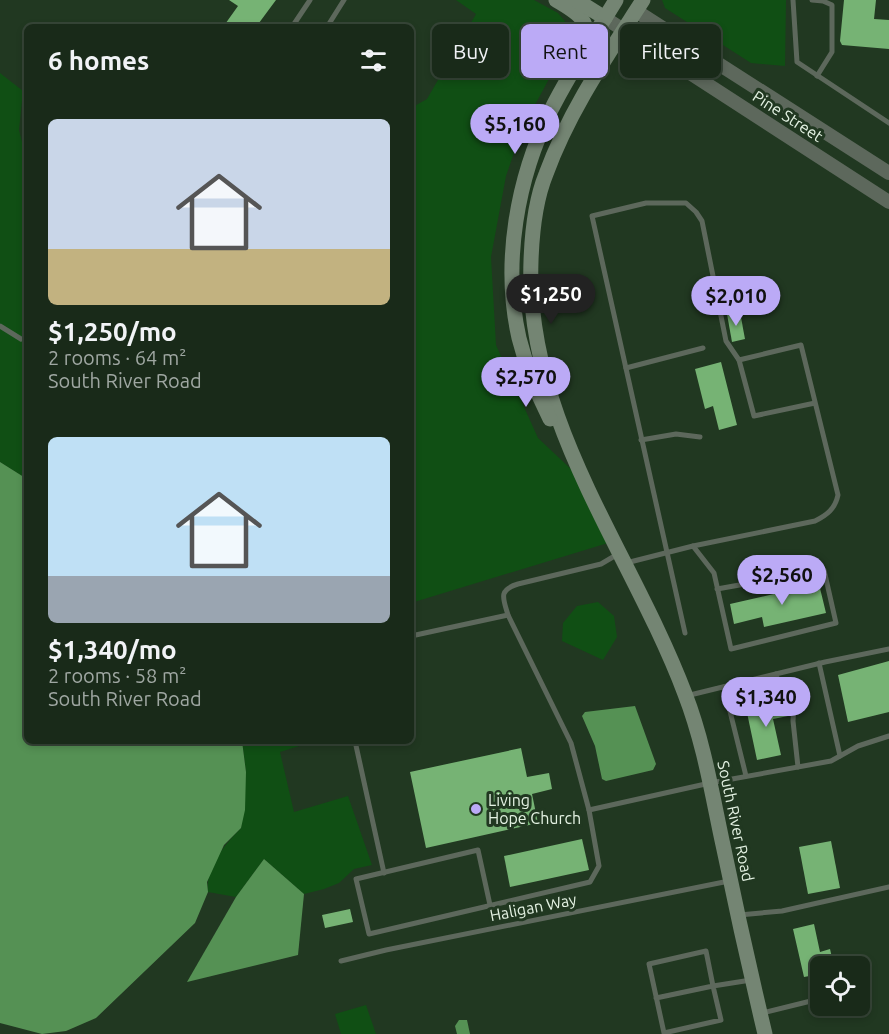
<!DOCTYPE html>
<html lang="en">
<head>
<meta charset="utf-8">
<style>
  body { margin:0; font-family:Ubuntu,sans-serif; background:#223222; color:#f1f3f6; height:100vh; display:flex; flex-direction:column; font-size:22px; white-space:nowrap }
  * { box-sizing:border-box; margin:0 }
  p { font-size:20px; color:#9fa7a2 }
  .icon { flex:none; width:33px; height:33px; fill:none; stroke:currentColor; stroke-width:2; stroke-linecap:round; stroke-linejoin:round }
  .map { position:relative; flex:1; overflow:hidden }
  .sheet { position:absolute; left:24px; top:24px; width:390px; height:720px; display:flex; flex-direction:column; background:#192a19; border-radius:9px; box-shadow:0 3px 9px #0003,0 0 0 2px #374638 }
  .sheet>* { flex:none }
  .banner { position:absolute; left:432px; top:24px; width:366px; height:54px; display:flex; gap:12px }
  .controls { position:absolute; left:810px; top:956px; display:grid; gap:12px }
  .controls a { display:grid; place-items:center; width:60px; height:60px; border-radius:9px; background:#192a19; box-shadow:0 3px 9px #0003,0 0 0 2px #374638; font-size:30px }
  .price { position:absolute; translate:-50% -51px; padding:0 14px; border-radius:21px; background:#bbaaf6; color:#111; font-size:20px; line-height:39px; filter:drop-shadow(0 2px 3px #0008) }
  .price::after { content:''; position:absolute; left:50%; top:36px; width:18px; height:14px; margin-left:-9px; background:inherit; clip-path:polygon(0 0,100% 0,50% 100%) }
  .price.current { background:#222; color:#fff }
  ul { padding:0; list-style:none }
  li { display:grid; align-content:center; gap:12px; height:318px; padding:0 24px }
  li span { display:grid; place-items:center; height:186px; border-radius:9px; color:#555 }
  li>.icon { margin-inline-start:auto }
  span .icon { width:108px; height:108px; fill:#fffc; stroke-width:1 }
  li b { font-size:26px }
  h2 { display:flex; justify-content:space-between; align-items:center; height:72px; padding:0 24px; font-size:26px }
  .chip { padding:0 21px; border-radius:9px; background:#192a19; box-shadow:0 3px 9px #0003,0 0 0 2px #374638; font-size:21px; line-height:54px }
  .chip.current { background:#bbaaf6; color:#111 }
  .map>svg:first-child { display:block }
  .green { fill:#104f14 }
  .water { fill:#559154 }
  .building { fill:#76b374 }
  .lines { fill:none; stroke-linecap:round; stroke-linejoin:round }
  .service { stroke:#5d685c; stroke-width:5 }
  .tertiary { stroke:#5d685c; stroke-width:14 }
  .secondary { stroke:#748573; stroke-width:15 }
  .poi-dot { fill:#bbaaf6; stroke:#213821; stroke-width:2 }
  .labels { text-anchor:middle; stroke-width:6; stroke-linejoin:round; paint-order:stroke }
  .street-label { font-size:16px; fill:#e4f2e3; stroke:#213821 }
  .poi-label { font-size:16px; fill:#e4f2e3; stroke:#213821; text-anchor:start }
</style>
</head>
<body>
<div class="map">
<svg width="889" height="1034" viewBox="0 0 889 1034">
  <rect width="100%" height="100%" fill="#213821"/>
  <g class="green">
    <polygon points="456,0 534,0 558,13 569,26 569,42 523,127 506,176 491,257 496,345 538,438 573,471 608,543 411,603 411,108 427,99 476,14"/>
    <polygon points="662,0 786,0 785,66 751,63 665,8"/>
    <polygon points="0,73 23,91 19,130 22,142 27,144 27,479 0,462"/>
    <polygon points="598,602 614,616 617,637 603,660 562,641 563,623 577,606"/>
    <path d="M242,741H315L280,752L294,812L348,796L372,865L354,869L339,883L324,889L304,894L264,859L236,897L208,892C205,868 225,844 241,828L246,772Z"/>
    <polygon points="366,1005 376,1034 341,1034 335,1014"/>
  </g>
  <g class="water">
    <polygon points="0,462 27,479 27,741 242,741 246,772 245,810 241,828 224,845 207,882 208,892 195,923 96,1018 66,1031 42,1034 0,1023"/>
    <polygon points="635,706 656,764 653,770 606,781 602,779 595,746 582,716 585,712"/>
    <polygon points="264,859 304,894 298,955 187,982 236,897"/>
    <polygon points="459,1020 467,1020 470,1034 457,1034 455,1026"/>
  </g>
  <g class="building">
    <polygon points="229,0 276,0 256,27 223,27 238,6"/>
    <polygon points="844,0 876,0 874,19 889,20 889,49 842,45 840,41"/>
    <polygon points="740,312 745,339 732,342 727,314"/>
    <polygon points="721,362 737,425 719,430 713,406 705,409 695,369"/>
    <polygon points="818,580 826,613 764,627 762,617 734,624 730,604 804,587 803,583"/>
    <polygon points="889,661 889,712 848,722 838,675"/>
    <polygon points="783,700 787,702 788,716 773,719 781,755 757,760 746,708"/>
    <polygon points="521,748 527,777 549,773 552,789 532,794 538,823 426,848 410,772"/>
    <polygon points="582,839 589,870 510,887 504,856"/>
    <polygon points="831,841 840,888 808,894 799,847"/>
    <polygon points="350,909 353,922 325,928 322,915"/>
    <polygon points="814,924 820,952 830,949 834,966 820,966 820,974 804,977 793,929"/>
  </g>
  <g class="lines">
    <g class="service">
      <polyline points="793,0 797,62 889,123"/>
      <polyline points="812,0 823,1 832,5 832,52 817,76"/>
      <polyline points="292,27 310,0"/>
      <polyline points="327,27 344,0"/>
      <polyline points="0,326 21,339"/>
      <polyline points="626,368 703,348"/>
      <polyline points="641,440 676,434 700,437"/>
      <path d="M693,546L815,521C827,515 835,509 838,495L801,345L739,360L754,416L815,403"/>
      <polyline points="626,563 693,546 714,573 731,649 836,623 824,570 717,589"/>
      <polyline points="685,633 592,216 646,203 686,203 696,212 702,221 726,341 739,360"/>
      <polyline points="411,636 508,615"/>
      <polyline points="819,663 840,756"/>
      <polyline points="776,674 781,692 792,700 794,704 793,721 798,767"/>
      <polyline points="724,687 746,776"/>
      <polyline points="686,696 825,662 889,649"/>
      <polyline points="355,741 384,873"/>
      <polyline points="589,810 710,783 831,761 858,746 889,736"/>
      <path d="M490,905L478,850L356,879L369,934L590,882L599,866L589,810L571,743L508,615C503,598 498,590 518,584L601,564L618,554"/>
      <polyline points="739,915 782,911 889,887"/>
      <polyline points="341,961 386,950 729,881"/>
      <polyline points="656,998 713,986 721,1020 664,1033 649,964 706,951 713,986 751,980"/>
      <polyline points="762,1013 819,999"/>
    </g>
    <g class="tertiary">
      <polyline points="636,11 889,173"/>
      <polyline points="605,18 889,202"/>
    </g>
    <g class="secondary">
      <path d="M556,0C577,12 593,21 584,48"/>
      <polyline points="576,0 605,18"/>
      <path d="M643,0C607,56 569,111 546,174C535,201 532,231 531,261C525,421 631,551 685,694C704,743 712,794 723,845C736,908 750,971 765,1034"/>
      <path d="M550,419C537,393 526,366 519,338C502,263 517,178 551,110C570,72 594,36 616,0"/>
    </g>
  </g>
  <circle class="poi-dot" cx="476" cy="809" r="6"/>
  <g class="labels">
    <g class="street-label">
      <text transform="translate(788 116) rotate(33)" y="6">Pine Street</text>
      <text transform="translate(736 821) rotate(78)" y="6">South River Road</text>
      <text transform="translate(533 907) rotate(-11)" y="6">Haligan Way</text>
    </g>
    <g class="poi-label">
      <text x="488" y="806">Living<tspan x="488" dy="18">Hope Church</tspan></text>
    </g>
  </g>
</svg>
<div class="controls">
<a><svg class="icon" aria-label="locate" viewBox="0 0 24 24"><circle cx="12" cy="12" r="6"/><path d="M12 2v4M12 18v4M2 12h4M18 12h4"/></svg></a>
</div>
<b class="price" style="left:515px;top:155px">$5,160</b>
<b class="price current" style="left:551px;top:325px">$1,250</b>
<b class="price" style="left:736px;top:327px">$2,010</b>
<b class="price" style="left:526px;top:408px">$2,570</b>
<b class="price" style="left:782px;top:606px">$2,560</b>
<b class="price" style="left:766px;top:728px">$1,340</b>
<div class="banner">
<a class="chip">Buy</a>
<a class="chip current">Rent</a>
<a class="chip">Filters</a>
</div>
<section class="sheet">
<h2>6 homes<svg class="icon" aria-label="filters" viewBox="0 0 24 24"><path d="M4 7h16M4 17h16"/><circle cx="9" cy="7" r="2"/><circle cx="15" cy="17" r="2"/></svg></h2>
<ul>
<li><span style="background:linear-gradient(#c9d6e8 70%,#c2b280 0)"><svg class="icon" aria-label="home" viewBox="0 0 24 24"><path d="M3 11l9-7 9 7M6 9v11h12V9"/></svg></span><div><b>$1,250/mo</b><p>2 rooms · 64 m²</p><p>South River Road</p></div></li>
<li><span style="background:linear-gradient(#bfe0f5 75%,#9aa5b1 0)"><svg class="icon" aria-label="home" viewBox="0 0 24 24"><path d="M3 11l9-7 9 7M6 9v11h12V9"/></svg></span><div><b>$1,340/mo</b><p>2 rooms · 58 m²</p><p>South River Road</p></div></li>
</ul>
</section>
</div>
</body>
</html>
